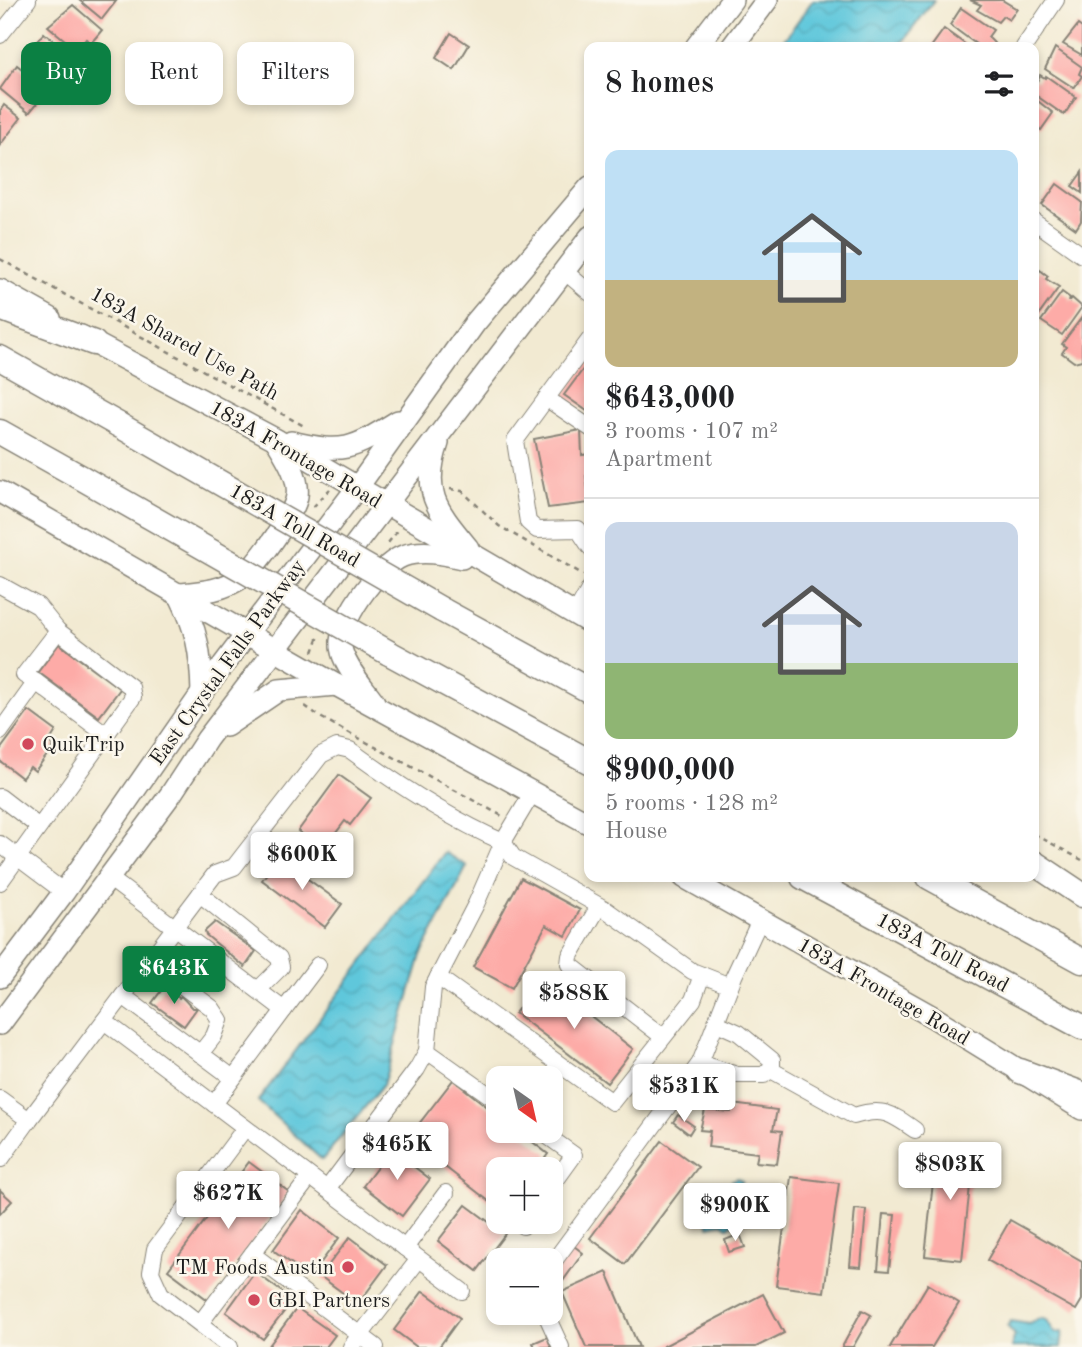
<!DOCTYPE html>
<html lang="en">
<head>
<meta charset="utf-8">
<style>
  body { margin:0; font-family:"Old Standard TT",serif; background:#f6f6f6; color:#202124; height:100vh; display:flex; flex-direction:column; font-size:26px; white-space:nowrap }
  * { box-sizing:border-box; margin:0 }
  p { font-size:23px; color:#757577 }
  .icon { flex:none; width:38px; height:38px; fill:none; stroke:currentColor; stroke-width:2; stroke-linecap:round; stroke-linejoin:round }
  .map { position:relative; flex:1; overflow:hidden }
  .drawer { position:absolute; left:584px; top:42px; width:455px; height:840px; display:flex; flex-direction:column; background:#fff; border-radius:14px; box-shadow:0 4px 10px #0003 }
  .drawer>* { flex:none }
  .hud { position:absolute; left:21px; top:42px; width:458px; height:63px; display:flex; gap:14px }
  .needle { width:46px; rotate:146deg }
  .buttons { position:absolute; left:486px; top:1066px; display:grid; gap:14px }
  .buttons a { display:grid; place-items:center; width:77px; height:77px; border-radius:14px; background:#fff; box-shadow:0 4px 10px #0003; font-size:35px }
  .price { position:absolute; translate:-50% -60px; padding:0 16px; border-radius:7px; background:#fff; color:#222; font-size:23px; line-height:46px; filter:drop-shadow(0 2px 4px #0008) }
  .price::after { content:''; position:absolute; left:50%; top:42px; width:21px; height:16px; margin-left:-10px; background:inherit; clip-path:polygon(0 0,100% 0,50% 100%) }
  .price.active { background:#0b8043; color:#fff }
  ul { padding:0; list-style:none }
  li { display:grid; align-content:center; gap:14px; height:371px; padding:0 21px }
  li+li { border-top:2px solid #e0e0e0 }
  li span { display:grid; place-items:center; height:217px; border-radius:14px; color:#555 }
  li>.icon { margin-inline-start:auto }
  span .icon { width:126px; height:126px; fill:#fffc; stroke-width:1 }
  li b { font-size:30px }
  h2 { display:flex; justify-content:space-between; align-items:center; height:84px; padding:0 21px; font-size:30px }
  .tag { padding:0 24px; border-radius:14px; background:#fff; box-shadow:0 4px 10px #0003; font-size:24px; line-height:63px }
  .tag.active { background:#0b8043; color:#fff }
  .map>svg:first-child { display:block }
  .water { fill:url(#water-waves); stroke:#3e727c; stroke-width:2 }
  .building { fill:#fdaba7 }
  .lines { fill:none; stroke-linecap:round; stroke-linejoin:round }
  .minor-casing { stroke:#878377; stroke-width:18 }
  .major-casing { stroke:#878377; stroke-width:24 }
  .highway-casing { stroke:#878377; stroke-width:27 }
  .path { stroke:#878377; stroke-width:2.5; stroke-dasharray:5 5; stroke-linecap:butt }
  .minor { stroke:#fff; stroke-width:16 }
  .major { stroke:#fff; stroke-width:21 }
  .highway { stroke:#fff; stroke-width:24 }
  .highway-bridge-casing { stroke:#878377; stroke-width:27; stroke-linecap:butt }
  .highway-bridge { stroke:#fff; stroke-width:24 }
  .poi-dot { fill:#d1495b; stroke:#fbf7ec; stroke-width:2.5 }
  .labels { text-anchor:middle; stroke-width:5; stroke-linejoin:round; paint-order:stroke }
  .street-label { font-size:21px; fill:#1c1c1c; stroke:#fbf7ec }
  .poi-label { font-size:21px; fill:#1c1c1c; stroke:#fbf7ec; text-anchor:start }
</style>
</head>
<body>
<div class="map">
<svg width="1082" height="1347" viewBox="0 0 1082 1347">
  <defs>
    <pattern id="water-waves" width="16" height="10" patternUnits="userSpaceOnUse" patternTransform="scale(1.75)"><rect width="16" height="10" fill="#5fc7db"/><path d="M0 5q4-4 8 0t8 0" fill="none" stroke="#52aabb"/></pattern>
  </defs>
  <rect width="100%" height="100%" fill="#fbf7ec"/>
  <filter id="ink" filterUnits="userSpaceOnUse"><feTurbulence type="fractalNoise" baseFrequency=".0143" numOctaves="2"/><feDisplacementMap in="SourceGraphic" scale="14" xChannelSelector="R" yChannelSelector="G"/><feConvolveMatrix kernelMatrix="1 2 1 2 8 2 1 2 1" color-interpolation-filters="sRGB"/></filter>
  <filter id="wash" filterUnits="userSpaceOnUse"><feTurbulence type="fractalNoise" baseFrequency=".00686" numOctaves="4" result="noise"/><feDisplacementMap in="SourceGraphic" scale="28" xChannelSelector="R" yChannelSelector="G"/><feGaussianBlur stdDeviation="1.57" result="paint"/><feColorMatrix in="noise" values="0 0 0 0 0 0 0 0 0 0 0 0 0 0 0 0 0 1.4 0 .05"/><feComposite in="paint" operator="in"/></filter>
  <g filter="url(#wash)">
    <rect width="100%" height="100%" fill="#f2ead2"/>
    <g class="water">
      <polygon points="813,0 934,0 899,47 779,47"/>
      <polygon points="445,852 467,866 421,955 383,1085 322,1160 258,1101"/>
      <polygon points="737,1178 742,1181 738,1190 740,1201 731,1213 735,1222 728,1227 722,1223 709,1226 707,1217 720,1214 723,1210 715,1200 716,1190 729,1188 732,1180"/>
      <polygon points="1040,1318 1047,1320 1055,1333 1063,1332 1061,1347 1011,1347 1015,1335 1007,1326 1011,1321 1029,1324"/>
    </g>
    <g id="blocks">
      <g class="building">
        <polygon points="79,0 117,0 102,19"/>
        <polygon points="970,0 1002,0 1017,9 1009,20 1003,16 998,22 977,10 981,5"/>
        <polygon points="73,5 102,30 91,43 86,39 77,50 48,26"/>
        <polygon points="961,8 993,30 988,37 994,43 991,47 980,47 950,25"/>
        <polygon points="1078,25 1082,28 1082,55 1063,44"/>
        <polygon points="944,29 969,47 931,47"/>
        <polygon points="44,33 70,54 62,64 67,68 60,75 56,72 50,79 23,57"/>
        <polygon points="451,33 469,45 454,70 436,58"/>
        <polygon points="1055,48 1082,67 1079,74 1082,76 1074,88 1045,69"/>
        <polygon points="17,65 48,90 29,113 0,89"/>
        <polygon points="1040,75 1045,78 1046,76 1076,97 1064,115 1034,94 1034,79 1037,81"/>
        <polygon points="1034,98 1053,113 1041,130 1034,125"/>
        <polygon points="4,105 21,118 0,145 0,111"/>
        <polygon points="1082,172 1082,193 1072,186"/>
        <polygon points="1057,184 1082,202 1081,221 1076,229 1042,205"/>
        <polygon points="1040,270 1048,276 1046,279 1059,287 1036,319 1034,278"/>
        <polygon points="1062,292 1070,298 1069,302 1072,298 1082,307 1062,335 1041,321"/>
        <polygon points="1082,317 1082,360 1074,362 1062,353 1066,347 1062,344"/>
        <polygon points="590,360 590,413 564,395"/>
        <polygon points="581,430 582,455 590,454 590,475 586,476 590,503 548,508 534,439"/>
        <polygon points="59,644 120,689 99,717 38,672"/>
        <polygon points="29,711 56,731 49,742 54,746 35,771 30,767 22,778 0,761 0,750"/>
        <polygon points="339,775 371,798 350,825 345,821 323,850 298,831"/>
        <polygon points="279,858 342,904 325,927 262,880"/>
        <polygon points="521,878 580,910 566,936 546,925 512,988 473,967"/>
        <polygon points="215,922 256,951 245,967 206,935 205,931"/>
        <polygon points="542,978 633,1049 607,1083 515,1013"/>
        <polygon points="164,987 179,998 181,996 192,1008 197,1008 184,1026 152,1003"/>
        <polygon points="453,1080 499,1116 499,1130 517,1130 548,1154 537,1169 499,1169 499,1209 408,1138"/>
        <polygon points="732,1104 777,1110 773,1130 782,1131 777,1164 756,1162 758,1153 708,1147 710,1131 700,1130 705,1110 731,1112"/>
        <polygon points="678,1115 694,1126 689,1134 673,1122"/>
        <polygon points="662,1141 698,1167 625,1264 590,1238"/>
        <polygon points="937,1145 974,1149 962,1260 925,1256"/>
        <polygon points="391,1149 430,1179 402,1216 363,1186"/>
        <polygon points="249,1162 289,1192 208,1300 168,1270"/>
        <polygon points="791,1177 839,1183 824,1292 776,1286"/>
        <polygon points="0,1190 12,1201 0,1214"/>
        <polygon points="466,1205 505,1234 477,1271 438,1241"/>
        <polygon points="855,1209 866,1210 861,1267 850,1266"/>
        <polygon points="302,1210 339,1238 310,1277 273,1250"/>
        <polygon points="883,1214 895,1215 889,1271 878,1270"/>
        <polygon points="1010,1220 1082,1261 1082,1300 1076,1310 987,1260"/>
        <polygon points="740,1234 745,1247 729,1252 725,1240"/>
        <polygon points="350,1237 387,1265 358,1304 320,1276"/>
        <polygon points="574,1246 583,1253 560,1285 551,1278"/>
        <polygon points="255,1272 293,1300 263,1339 226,1312"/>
        <polygon points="607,1272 639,1347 586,1347 562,1292"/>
        <polygon points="928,1284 959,1303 932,1347 890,1347"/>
        <polygon points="423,1291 460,1318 439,1347 417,1347 394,1330"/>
        <polygon points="763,1294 784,1333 756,1347 662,1347"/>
        <polygon points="297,1308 335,1335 326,1347 268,1347"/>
        <polygon points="862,1310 871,1315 853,1347 842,1347"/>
        <polygon points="547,1337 551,1347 535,1347 533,1343"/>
      </g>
    </g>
  </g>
  <g filter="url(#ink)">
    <use href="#blocks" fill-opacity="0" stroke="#878377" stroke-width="2"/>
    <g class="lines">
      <defs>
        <g id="minor">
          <polyline points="0,35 28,0"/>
          <polyline points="1024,47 1056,0"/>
          <polyline points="1034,221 1082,255"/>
          <polyline points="563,270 590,293"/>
          <polyline points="590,339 515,441 528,522 537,530 578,529 590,547"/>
          <polyline points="546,398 590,428"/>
          <polyline points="0,585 38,606 58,631 24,675 36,682"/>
          <polyline points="575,615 590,588"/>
          <polyline points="0,732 36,682 104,733"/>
          <polyline points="0,797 39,827"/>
          <polyline points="503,842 513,857 605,909 692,971 730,986"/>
          <polyline points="0,844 64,892"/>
          <polyline points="109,878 284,1010 318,965"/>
          <polyline points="0,882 133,697 131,687 58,631"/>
          <polyline points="200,894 279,958 281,967 258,990"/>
          <polyline points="599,906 570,956 569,964 663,1037"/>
          <polyline points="149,961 212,1008 220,1020 214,1036 200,1054"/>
          <polyline points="438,977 612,1102 693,1000 702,975"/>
          <polyline points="123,996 233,1078"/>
          <polyline points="104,1021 462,1291"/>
          <polyline points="700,1063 737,1075 764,1075 772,1067 772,1060 739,1033 717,1023"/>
          <path d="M771,1070L854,1116C882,1107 891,1113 915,1130"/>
          <path d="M0,1099L29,1120L215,874L234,867L321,755L337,747L350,750C398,785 448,818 503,842L533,792"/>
          <polyline points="499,1102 427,1051 433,987 476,904 503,842"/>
          <polyline points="214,1104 284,1010"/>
          <polyline points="539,1130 574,1155 551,1187"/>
          <polyline points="1,1159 29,1120"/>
          <polyline points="327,1189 417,1069 427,1051"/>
          <polyline points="523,1226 526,1222"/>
          <polyline points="405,1248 446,1193"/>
          <polyline points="252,1254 310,1177"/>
          <polyline points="551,1265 700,1063 734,976 760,920"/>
          <polyline points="545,1312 561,1347"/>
          <polyline points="201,1322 252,1254 376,1347"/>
          <polyline points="230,1347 161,1294 151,1272 155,1249 245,1128"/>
          <polyline points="351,1347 419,1259"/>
        </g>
        <g id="major">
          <polyline points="696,47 732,0"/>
          <polyline points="732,47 767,0"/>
          <polyline points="0,290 50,318"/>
          <polyline points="81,336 275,439 590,623"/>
          <path d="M291,442C345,454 351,450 398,421"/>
          <path d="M438,443C421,493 437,510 468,548"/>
          <polyline points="0,492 336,685 590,824"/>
          <path d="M179,594C201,592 223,591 242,577C256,567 295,513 297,496C300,477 285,455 276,440"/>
          <path d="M179,594C197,630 201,652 202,693"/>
          <path d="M374,702C363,687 347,669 342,652C333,625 379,565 403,556C422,549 444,554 462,558"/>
          <polyline points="226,726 279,690 336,685"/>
          <polyline points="684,877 933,1017 1082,1109"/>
          <polyline points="0,977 64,892 202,693 357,488 475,323 590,187"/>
          <polyline points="0,1024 171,794 207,739 590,237"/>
        </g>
        <g id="highway">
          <polyline points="0,308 94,343"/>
          <polyline points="0,358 119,425"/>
          <polyline points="0,432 82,478"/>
          <polyline points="442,610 590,691"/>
          <polyline points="389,653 590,762"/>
          <polyline points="1034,863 1082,895"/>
          <polyline points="803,877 1082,1027"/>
          <polyline points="929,877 1082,961"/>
          <polyline points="1020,1071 1082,1094"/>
        </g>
      </defs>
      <use href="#minor" class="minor-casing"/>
      <use href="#major" class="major-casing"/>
      <use href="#highway" class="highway-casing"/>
      <g class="path">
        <polyline points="0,259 304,426"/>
        <polyline points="450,489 462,491 499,526 584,575"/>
        <polyline points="313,507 330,489"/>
        <polyline points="388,543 399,529"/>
        <polyline points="313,652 319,636"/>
        <polyline points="305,706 322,718 504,817"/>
        <polyline points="1034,834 1082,860"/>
      </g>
      <use href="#minor" class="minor"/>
      <use href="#major" class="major"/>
      <use href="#highway" class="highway"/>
      <defs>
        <g id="highway-bridge">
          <polyline points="119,425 442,610"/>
          <polyline points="82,478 389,653"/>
        </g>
      </defs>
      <use href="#highway-bridge" class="highway-bridge-casing"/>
      <use href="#highway-bridge" class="highway-bridge"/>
    </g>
  </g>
  <g class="poi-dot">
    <circle cx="28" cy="744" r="7"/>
    <circle cx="348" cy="1267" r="7"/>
    <circle cx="254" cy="1300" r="7"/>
  </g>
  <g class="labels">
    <g class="street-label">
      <text transform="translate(185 343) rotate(29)" y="7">183A Shared Use Path</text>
      <text transform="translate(296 454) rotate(30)" y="7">183A Frontage Road</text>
      <text transform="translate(295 525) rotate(30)" y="7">183A Toll Road</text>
      <text transform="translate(227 662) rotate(-54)" y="7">East Crystal Falls Parkway</text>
      <text transform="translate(943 952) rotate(28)" y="7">183A Toll Road</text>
      <text transform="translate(884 991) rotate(30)" y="7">183A Frontage Road</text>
    </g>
    <g class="poi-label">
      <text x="42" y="751">QuikTrip</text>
      <text x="334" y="1274" text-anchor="end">TM Foods Austin</text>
      <text x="268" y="1307">GBI Partners</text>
    </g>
  </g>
</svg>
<div class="buttons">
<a><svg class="needle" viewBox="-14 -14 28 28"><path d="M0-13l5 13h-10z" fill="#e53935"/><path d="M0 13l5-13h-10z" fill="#757577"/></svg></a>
<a>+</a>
<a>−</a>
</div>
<b class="price" style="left:302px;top:892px">$600K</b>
<b class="price active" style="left:174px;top:1006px">$643K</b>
<b class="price" style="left:574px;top:1031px">$588K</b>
<b class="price" style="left:684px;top:1124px">$531K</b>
<b class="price" style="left:397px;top:1182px">$465K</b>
<b class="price" style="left:950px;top:1202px">$803K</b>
<b class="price" style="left:228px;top:1231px">$627K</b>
<b class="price" style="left:735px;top:1243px">$900K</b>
<div class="hud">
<a class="tag active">Buy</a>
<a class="tag">Rent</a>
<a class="tag">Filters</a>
</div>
<section class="drawer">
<h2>8 homes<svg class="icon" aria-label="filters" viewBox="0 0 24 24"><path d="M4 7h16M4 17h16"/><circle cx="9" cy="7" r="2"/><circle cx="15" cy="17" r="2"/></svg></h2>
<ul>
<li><span style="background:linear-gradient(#bfe0f5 60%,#c2b280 0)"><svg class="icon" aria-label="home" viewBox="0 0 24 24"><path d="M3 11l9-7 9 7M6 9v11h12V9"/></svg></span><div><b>$643,000</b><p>3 rooms · 107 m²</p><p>Apartment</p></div></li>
<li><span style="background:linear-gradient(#c9d6e8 65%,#8fb573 0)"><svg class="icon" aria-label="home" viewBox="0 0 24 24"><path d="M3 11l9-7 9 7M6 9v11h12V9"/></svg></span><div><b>$900,000</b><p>5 rooms · 128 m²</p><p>House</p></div></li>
</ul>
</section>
</div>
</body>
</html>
